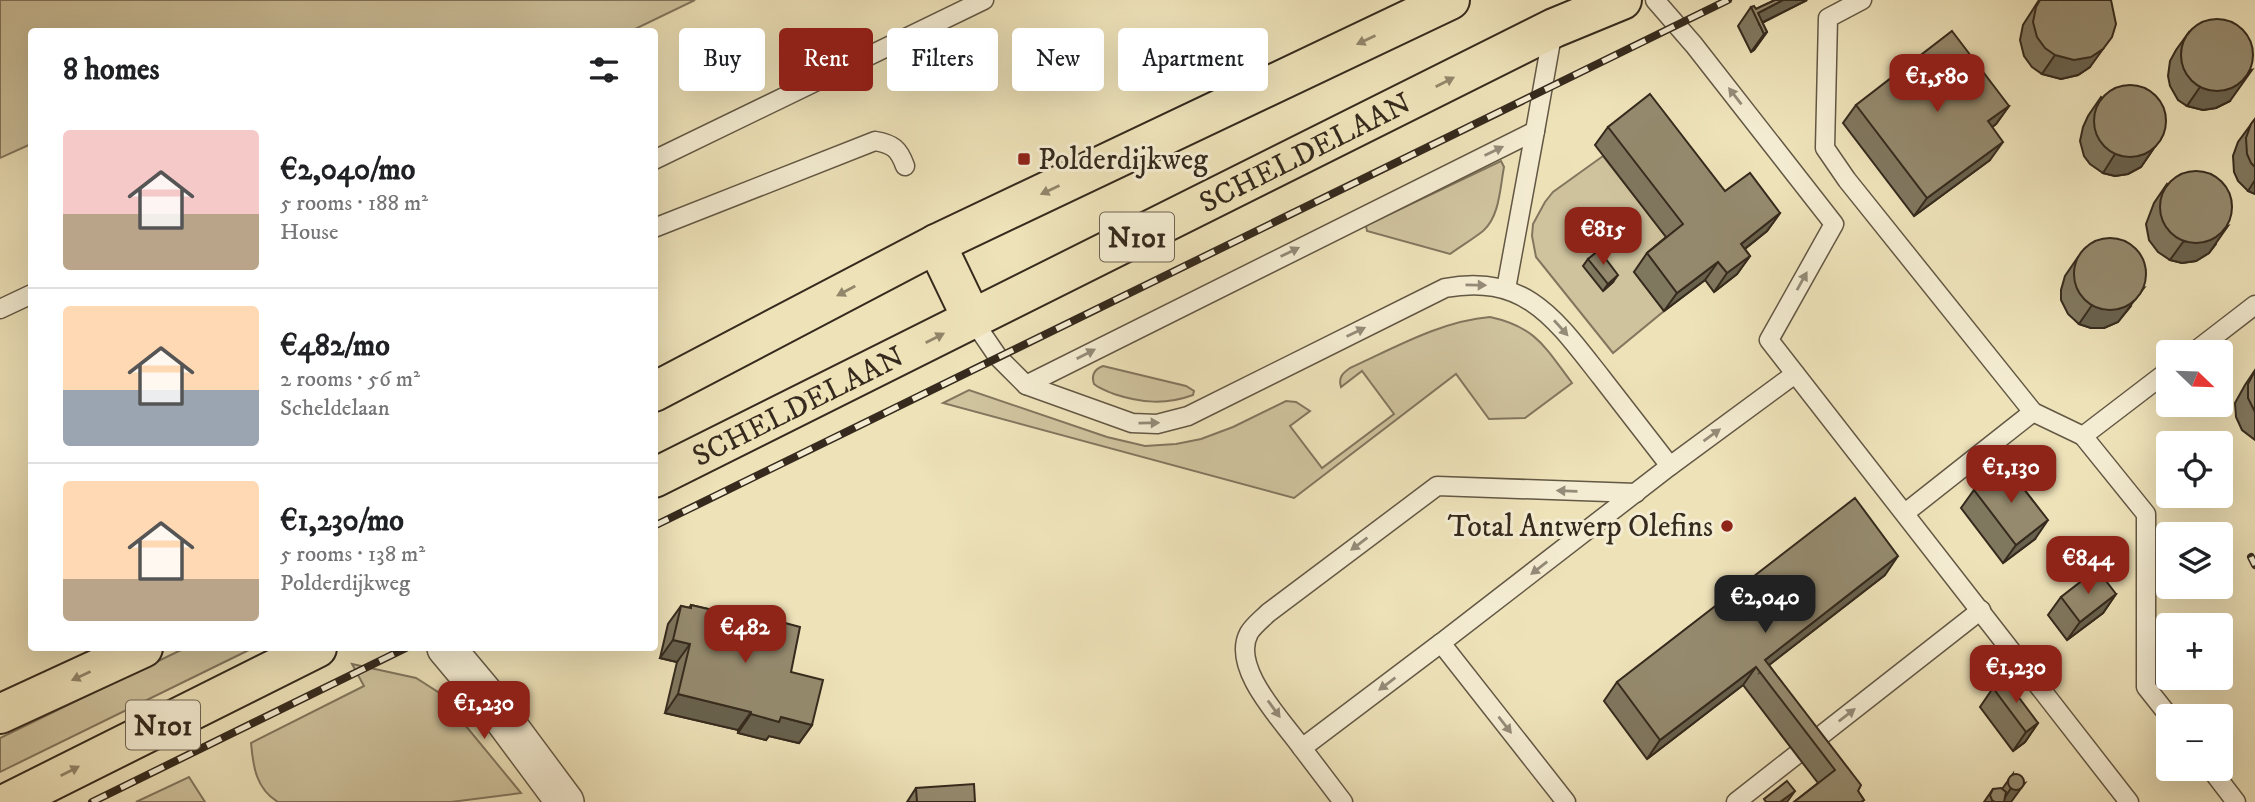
<!DOCTYPE html>
<html lang="en">
<head>
<meta charset="utf-8">
<style>
  body { margin:0; font-family:"IM FELL DW Pica",serif; background:#f6f6f6; color:#202124; height:100vh; display:flex; flex-direction:column; font-size:26px; white-space:nowrap }
  * { box-sizing:border-box; margin:0 }
  p { font-size:23px; color:#757577 }
  .icon { flex:none; width:38px; height:38px; fill:none; stroke:currentColor; stroke-width:2; stroke-linecap:round; stroke-linejoin:round }
  .map { position:relative; flex:1; overflow:hidden }
  .panel { position:absolute; left:28px; top:28px; width:630px; height:623px; display:flex; flex-direction:column; background:#fff; border-radius:7px; box-shadow:0 7px 28px #0002 }
  .panel>* { flex:none }
  .guide { position:absolute; left:679px; top:28px; width:665px; height:63px; display:flex; gap:14px }
  .needle { width:46px; rotate:113deg }
  .fabs { position:absolute; left:2156px; top:340px; display:grid; gap:14px }
  .fabs a { display:grid; place-items:center; width:77px; height:77px; border-radius:7px; background:#fff; box-shadow:0 7px 28px #0002; font-size:35px }
  .price { position:absolute; translate:-50% -60px; padding:0 16px; border-radius:14px; background:#8f2418; color:#fff; font-size:23px; line-height:46px; filter:drop-shadow(0 2px 4px #0008) }
  .price::after { content:''; position:absolute; left:50%; top:42px; width:21px; height:16px; margin-left:-10px; background:inherit; clip-path:polygon(0 0,100% 0,50% 100%) }
  .price.on { background:#222; color:#fff }
  ul { padding:0; list-style:none }
  li { display:flex; align-items:center; gap:21px; height:175px; padding:0 35px }
  li+li { border-top:2px solid #e0e0e0 }
  li span { display:grid; place-items:center; flex:none; width:196px; height:140px; border-radius:7px; color:#555 }
  li>.icon { margin-inline-start:auto }
  span .icon { width:84px; height:84px; fill:#fffc; stroke-width:1 }
  li b { font-size:30px }
  h2 { display:flex; justify-content:space-between; align-items:center; height:84px; padding:0 35px; font-size:30px }
  .tag { padding:0 24px; border-radius:7px; background:#fff; box-shadow:0 7px 28px #0002; font-size:24px; line-height:63px }
  .tag.on { background:#8f2418; color:#fff }
  .map>svg:first-child { display:block }
  .green { fill:#cfc39e; stroke:#82765e; stroke-width:2 }
  .lines { fill:none; stroke-linecap:round; stroke-linejoin:round }
  .service-casing { stroke:#635844; stroke-width:21 }
  .minor-casing { stroke:#635844; stroke-width:40 }
  .primary-casing { stroke:#352a1d; stroke-width:42 }
  .service { stroke:#f4ecd2; stroke-width:18 }
  .minor { stroke:#f4ecd2; stroke-width:37 }
  .primary { stroke:#eee2b9; stroke-width:38 }
  .rail-casing { stroke:#352a1d; stroke-width:8 }
  .rail { stroke:#f4ecd2; stroke-width:5; stroke-dasharray:16; stroke-linecap:butt }
  .wall { fill:#80775f; stroke:#352a1d; stroke-width:2 }
  .shaded-wall { fill:#68614d; stroke:#352a1d; stroke-width:2 }
  .building { fill:#958a6e; stroke:#352a1d; stroke-width:2 }
  .oneway { fill:#92866b }
  .oneway2 { fill:#948b78 }
  .poi-dot { fill:#8f2418; stroke:#f4ecd2; stroke-width:2.5 }
  .labels { text-anchor:middle; stroke-width:6; stroke-linejoin:round; paint-order:stroke }
  .shield { fill:#f4ecd2; stroke:#6e6453; stroke-width:2 }
  .shield-label { font-size:28px; font-weight:bold; fill:#352a1d }
  .street-label { font-size:30px; fill:#352a1d; stroke:#f4ecd2 }
  .poi-label { font-size:30px; fill:#352a1d; stroke:#f4ecd2; text-anchor:start }
</style>
</head>
<body>
<div class="map">
<svg width="2255" height="802" viewBox="0 0 2255 802">
  <rect width="100%" height="100%" fill="#eee2b9"/>
  <filter id="stains"><feTurbulence type="fractalNoise" baseFrequency=".00286" numOctaves="4"/><feColorMatrix values="0 0 0 0 .2 0 0 0 0 .09 0 0 0 0 .02 0 0 0 .5 -.17"/></filter>
  <radialGradient id="worn" r=".72"><stop offset=".6" stop-color="#630" stop-opacity="0"/><stop offset="1" stop-color="#630" stop-opacity=".3"/></radialGradient>
  <g class="green">
    <polygon points="0,0 695,0 631,31 32,32 31,144 0,158"/>
    <polygon points="1603,156 1670,242 1634,272 1664,311 1613,353 1536,257 1532,236 1533,224 1545,202 1553,192"/>
    <path d="M1501,161L1504,167C1500,187 1500,216 1483,231C1473,239 1461,246 1450,254L1367,231L1366,226L1369,224Z"/>
    <path d="M1490,317C1536,327 1545,347 1572,383L1525,418L1489,419L1456,374L1294,498L943,403L969,390L1107,437L1145,446L1176,444L1201,439L1233,427L1286,401L1296,402L1310,411L1290,426L1322,468L1394,414L1362,371L1341,387C1338,377 1343,373 1350,368C1394,348 1441,321 1490,317Z"/>
    <path d="M1103,366L1186,386L1194,391L1193,395C1166,405 1141,403 1114,394C1107,391 1100,389 1094,384C1091,375 1095,369 1103,366Z"/>
    <polygon points="185,648 253,648 0,772 0,738"/>
    <path d="M352,664L416,678L438,692L521,793L451,802H278C256,789 253,766 251,743L364,686Z"/>
    <polygon points="189,777 205,802 136,802"/>
  </g>
  <g class="lines">
    <defs>
      <g id="service">
        <polyline points="1655,0 1694,45 1834,224 1769,340 2129,802"/>
        <polyline points="1862,0 1828,18 1825,148 1847,180 2033,412 2083,436"/>
        <polyline points="654,160 984,0"/>
        <path d="M654,228L875,141C893,144 899,149 905,166"/>
        <polyline points="1506,289 1535,131"/>
        <polyline points="0,309 32,294"/>
        <path d="M972,319L998,357L1026,385L1132,423L1157,424L1188,416L1445,288C1526,273 1556,320 1601,377C1624,407 1647,436 1670,466L1795,374"/>
        <polyline points="2194,352 2255,305"/>
        <polyline points="2168,371 2083,436 2146,514 2146,687 2169,716"/>
        <polyline points="1026,385 1535,131 1553,30"/>
        <polyline points="1905,513 2033,412"/>
        <path d="M1302,748C1283,721 1230,668 1249,633C1253,626 1262,619 1268,613L1437,486L1636,493"/>
        <polyline points="2210,768 2236,802"/>
        <polyline points="1343,802 1302,748 1441,643"/>
        <polyline points="1566,802 1441,643 1670,466"/>
        <polyline points="1736,802 1981,610"/>
      </g>
      <polyline id="minor" points="446,648 487,697 565,802"/>
      <g id="primary">
        <polyline points="936,244 972,319"/>
        <polyline points="654,392 936,244 1450,0"/>
        <path id="s1" d="M654,478L1554,28L1622,0"/>
        <polyline points="0,714 143,648"/>
        <polyline points="9,802 317,648"/>
      </g>
    </defs>
    <use href="#service" class="service-casing"/>
    <use href="#minor" class="minor-casing"/>
    <use href="#primary" class="primary-casing"/>
    <use href="#service" class="service"/>
    <use href="#minor" class="minor"/>
    <use href="#primary" class="primary"/>
    <defs>
      <g id="rail">
        <polyline points="654,526 1728,0"/>
        <polyline points="2251,557 2255,565"/>
        <polyline points="92,802 406,648"/>
      </g>
    </defs>
    <use href="#rail" class="rail-casing"/>
    <use href="#rail" class="rail"/>
  </g>
  <g class="wall">
    <polygon points="1775,0 1807,0 1762,23 1767,32 1754,50 1751,52 1738,26 1751,7 1756,9"/>
    <polygon points="2039,0 2111,0 2090,67 2078,75 2061,79 2042,74 2032,67 2024,56 2020,40 2023,25"/>
    <polygon points="2189,32 2230,101 2216,108 2203,110 2187,106 2178,100 2170,86 2168,76 2170,61 2176,50"/>
    <polygon points="2101,97 2154,148 2141,167 2128,174 2115,176 2103,173 2090,164 2084,156 2080,141 2083,127 2088,116"/>
    <polygon points="1856,105 2009,106 1996,124 1992,127 1990,160 1914,216 1843,123"/>
    <polygon points="2255,119 2255,194 2248,191 2238,181 2234,172 2233,156 2238,142"/>
    <polygon points="1608,127 1725,191 1780,213 1767,231 1745,249 1750,256 1737,274 1714,292 1705,280 1664,311 1634,272 1647,253 1666,237 1595,145"/>
    <polygon points="2167,184 2216,244 2209,253 2196,261 2182,263 2170,260 2158,252 2149,240 2146,224 2154,203"/>
    <polygon points="2078,257 2131,306 2118,322 2104,328 2091,328 2079,324 2068,314 2061,300 2061,290 2065,276"/>
    <polygon points="1588,259 1613,282 1603,291 1583,266"/>
    <polygon points="2255,370 2255,440 2242,430 2236,417 2235,403 2245,385"/>
    <polygon points="1974,490 2035,539 2003,563 1961,508"/>
    <polygon points="1885,575 1769,665 1858,791 1864,800 1862,802 1794,802 1818,783 1743,685 1647,759 1604,701 1617,682"/>
    <polygon points="2116,594 2103,613 2067,640 2048,615 2061,597"/>
    <polygon points="691,605 772,624 774,620 791,672 812,725 799,743 769,736 766,740 738,733 738,730 665,713 677,662 660,658 668,624 681,606 689,608"/>
    <polygon points="1993,688 2038,723 2025,742 2013,751 1980,707"/>
    <polygon points="2013,774 2011,802 1984,802 1993,789 2002,789"/>
    <polygon points="916,788 975,802 907,802"/>
  </g>
  <g class="shaded-wall">
    <polygon points="1783,0 1807,0 1759,24 1758,13"/>
    <polygon points="1767,32 1754,50 1751,52 1764,34"/>
    <polygon points="2103,49 2090,67 2078,75 2061,79 2042,74 2055,55"/>
    <polygon points="2252,70 2230,101 2216,108 2203,110 2187,106 2200,87"/>
    <polygon points="2009,106 1996,124 1975,140 1988,121"/>
    <polygon points="2003,142 1990,160 1914,216 1927,198"/>
    <polygon points="2154,148 2141,167 2128,174 2115,176 2103,173 2115,154"/>
    <polygon points="2255,180 2255,194 2248,191"/>
    <polygon points="1780,213 1767,231 1728,262 1741,244"/>
    <polygon points="2228,226 2209,253 2196,261 2182,263 2170,260 2183,242"/>
    <polygon points="1750,256 1737,274 1714,292 1727,273"/>
    <polygon points="1718,262 1705,280 1664,311 1677,293"/>
    <polygon points="1618,275 1613,282 1603,291 1608,284"/>
    <polygon points="2144,288 2118,322 2104,328 2091,328 2079,324 2092,305"/>
    <polygon points="2048,520 2035,539 2003,563 2016,545"/>
    <polygon points="1898,556 1885,575 1760,672 1765,660"/>
    <polygon points="2116,594 2103,613 2067,640 2080,622"/>
    <polygon points="673,640 690,644 677,662 660,658"/>
    <polygon points="1756,667 1743,685 1647,759 1660,740"/>
    <polygon points="678,694 751,712 738,730 665,713"/>
    <polygon points="751,714 781,717 812,725 799,743 769,736 766,740 738,733"/>
    <polygon points="2038,723 2025,742 2013,751 2026,732"/>
    <polygon points="2025,783 2011,802 2002,802 2011,788"/>
    <polygon points="1795,791 1787,802 1780,802"/>
  </g>
  <g class="building">
    <polygon points="1775,0 1783,0 1758,13 1767,32 1764,34 1751,7 1754,6 1756,9"/>
    <polygon points="2040,0 2111,0 2116,24 2112,37 2103,49 2091,57 2074,60 2055,55 2045,48 2037,37 2033,22 2036,7"/>
    <circle cx="2217" cy="55" r="36"/>
    <polygon points="1952,31 2009,106 1988,121 2003,142 1927,198 1856,105"/>
    <circle cx="2130" cy="121" r="36"/>
    <polygon points="1650,94 1725,191 1750,173 1780,213 1741,244 1750,256 1727,273 1718,262 1677,293 1647,253 1683,224 1608,127"/>
    <polygon points="2255,119 2255,167 2251,163 2247,154 2246,138 2251,124"/>
    <circle cx="2196" cy="207" r="36"/>
    <circle cx="2110" cy="274" r="36"/>
    <polygon points="1599,250 1618,275 1608,284 1588,259"/>
    <polygon points="2255,371 2255,412 2248,398 2248,384"/>
    <polygon points="2006,466 2048,520 2016,545 1974,490"/>
    <polygon points="1855,498 1898,556 1765,660 1861,785 1858,791 1864,800 1861,802 1794,802 1835,770 1756,667 1660,740 1617,682"/>
    <polygon points="2097,569 2116,594 2080,622 2061,597"/>
    <polygon points="691,605 773,624 774,620 800,627 791,672 823,680 812,725 781,717 779,722 751,714 751,712 678,694 690,644 673,640 681,606 691,608"/>
    <polygon points="2005,679 2038,723 2026,732 1993,688"/>
    <circle cx="2016" cy="782" r="8"/>
    <polygon points="1787,781 1795,791 1780,802 1766,802 1764,799"/>
    <polygon points="974,784 975,802 917,802 916,788"/>
    <polygon points="2001,788 2006,792 2004,802 1995,802 1992,800 1990,795 1993,789"/>
  </g>
  <defs><path id="oneway-solid" d="M-6-.8H1V-3.2L6.5 0L1 3.2V.8H-6Z" transform="scale(1.75)"/></defs>
  <g class="oneway">
    <use href="#oneway-solid" transform="translate(1366 40) rotate(155)"/>
    <use href="#oneway-solid" transform="translate(1445 82) rotate(-27)"/>
    <use href="#oneway-solid" transform="translate(1050 190) rotate(155)"/>
    <use href="#oneway-solid" transform="translate(846 291) rotate(152)"/>
    <use href="#oneway-solid" transform="translate(935 338) rotate(-27)"/>
    <use href="#oneway-solid" transform="translate(81 676) rotate(155)"/>
    <use href="#oneway-solid" transform="translate(70 771) rotate(-27)"/>
  </g>
  <g class="oneway2">
    <use href="#oneway-solid" transform="translate(1735 96) rotate(-128)"/>
    <use href="#oneway-solid" transform="translate(1494 151) rotate(-26)"/>
    <use href="#oneway-solid" transform="translate(1290 252) rotate(-26)"/>
    <use href="#oneway-solid" transform="translate(1802 281) rotate(-61)"/>
    <use href="#oneway-solid" transform="translate(1476 285) rotate(1)"/>
    <use href="#oneway-solid" transform="translate(1561 328) rotate(48)"/>
    <use href="#oneway-solid" transform="translate(1356 332) rotate(-26)"/>
    <use href="#oneway-solid" transform="translate(1086 354) rotate(-27)"/>
    <use href="#oneway-solid" transform="translate(1149 423) rotate(-1)"/>
    <use href="#oneway-solid" transform="translate(1712 435) rotate(-36)"/>
    <use href="#oneway-solid" transform="translate(1567 491) rotate(-178)"/>
    <use href="#oneway-solid" transform="translate(1359 544) rotate(143)"/>
    <use href="#oneway-solid" transform="translate(1539 568) rotate(142)"/>
    <use href="#oneway-solid" transform="translate(1387 684) rotate(143)"/>
    <use href="#oneway-solid" transform="translate(1274 709) rotate(54)"/>
    <use href="#oneway-solid" transform="translate(1847 715) rotate(-38)"/>
    <use href="#oneway-solid" transform="translate(1505 725) rotate(52)"/>
  </g>
  <g class="poi-dot">
    <rect x="1017" y="152" width="14" height="14" rx="3.5"/>
    <circle cx="1727" cy="526" r="7"/>
  </g>
  <g class="labels">
    <g class="shield">
      <rect x="1100" y="212.5" width="74" height="49" rx="5"/>
      <rect x="126" y="700.5" width="74" height="49" rx="5"/>
    </g>
    <g class="shield-label">
      <text x="1137" y="247">N101</text>
      <text x="163" y="735">N101</text>
    </g>
    <g class="street-label">
      <text dy="10" stroke="none"><textPath href="#s1" startOffset="728">SCHELDELAAN</textPath></text>
      <text dy="10" stroke="none"><textPath href="#s1" startOffset="161">SCHELDELAAN</textPath></text>
    </g>
    <g class="poi-label">
      <text x="1038" y="169">Polderdijkweg</text>
      <text x="1713" y="536" text-anchor="end">Total Antwerp Olefins</text>
    </g>
  </g>
  <rect width="100%" height="100%" filter="url(#stains)"/>
  <rect width="100%" height="100%" fill="url(#worn)"/>
</svg>
<div class="fabs">
<a><svg class="needle" viewBox="-14 -14 28 28"><path d="M0-13l5 13h-10z" fill="#e53935"/><path d="M0 13l5-13h-10z" fill="#757577"/></svg></a>
<a><svg class="icon" aria-label="locate" viewBox="0 0 24 24"><circle cx="12" cy="12" r="6"/><path d="M12 2v4M12 18v4M2 12h4M18 12h4"/></svg></a>
<a><svg class="icon" aria-label="layers" viewBox="0 0 24 24"><path d="M12 4l9 5-9 5-9-5zM3 14l9 5 9-5"/></svg></a>
<a>+</a>
<a>−</a>
</div>
<b class="price" style="left:1937px;top:114px">€1,580</b>
<b class="price" style="left:1603px;top:267px">€815</b>
<b class="price" style="left:2011px;top:505px">€1,130</b>
<b class="price" style="left:2088px;top:596px">€844</b>
<b class="price on" style="left:1765px;top:635px">€2,040</b>
<b class="price" style="left:745px;top:665px">€482</b>
<b class="price" style="left:2016px;top:705px">€1,230</b>
<b class="price" style="left:484px;top:741px">€1,230</b>
<div class="guide">
<a class="tag">Buy</a>
<a class="tag on">Rent</a>
<a class="tag">Filters</a>
<a class="tag">New</a>
<a class="tag">Apartment</a>
</div>
<section class="panel">
<h2>8 homes<svg class="icon" aria-label="filters" viewBox="0 0 24 24"><path d="M4 7h16M4 17h16"/><circle cx="9" cy="7" r="2"/><circle cx="15" cy="17" r="2"/></svg></h2>
<ul>
<li><span style="background:linear-gradient(#f6c9c9 60%,#b9a48a 0)"><svg class="icon" aria-label="home" viewBox="0 0 24 24"><path d="M3 11l9-7 9 7M6 9v11h12V9"/></svg></span><div><b>€2,040/mo</b><p>5 rooms · 188 m²</p><p>House</p></div></li>
<li><span style="background:linear-gradient(#ffd9b3 60%,#9aa5b1 0)"><svg class="icon" aria-label="home" viewBox="0 0 24 24"><path d="M3 11l9-7 9 7M6 9v11h12V9"/></svg></span><div><b>€482/mo</b><p>2 rooms · 56 m²</p><p>Scheldelaan</p></div></li>
<li><span style="background:linear-gradient(#ffd9b3 70%,#b9a48a 0)"><svg class="icon" aria-label="home" viewBox="0 0 24 24"><path d="M3 11l9-7 9 7M6 9v11h12V9"/></svg></span><div><b>€1,230/mo</b><p>5 rooms · 138 m²</p><p>Polderdijkweg</p></div></li>
</ul>
</section>
</div>
</body>
</html>
